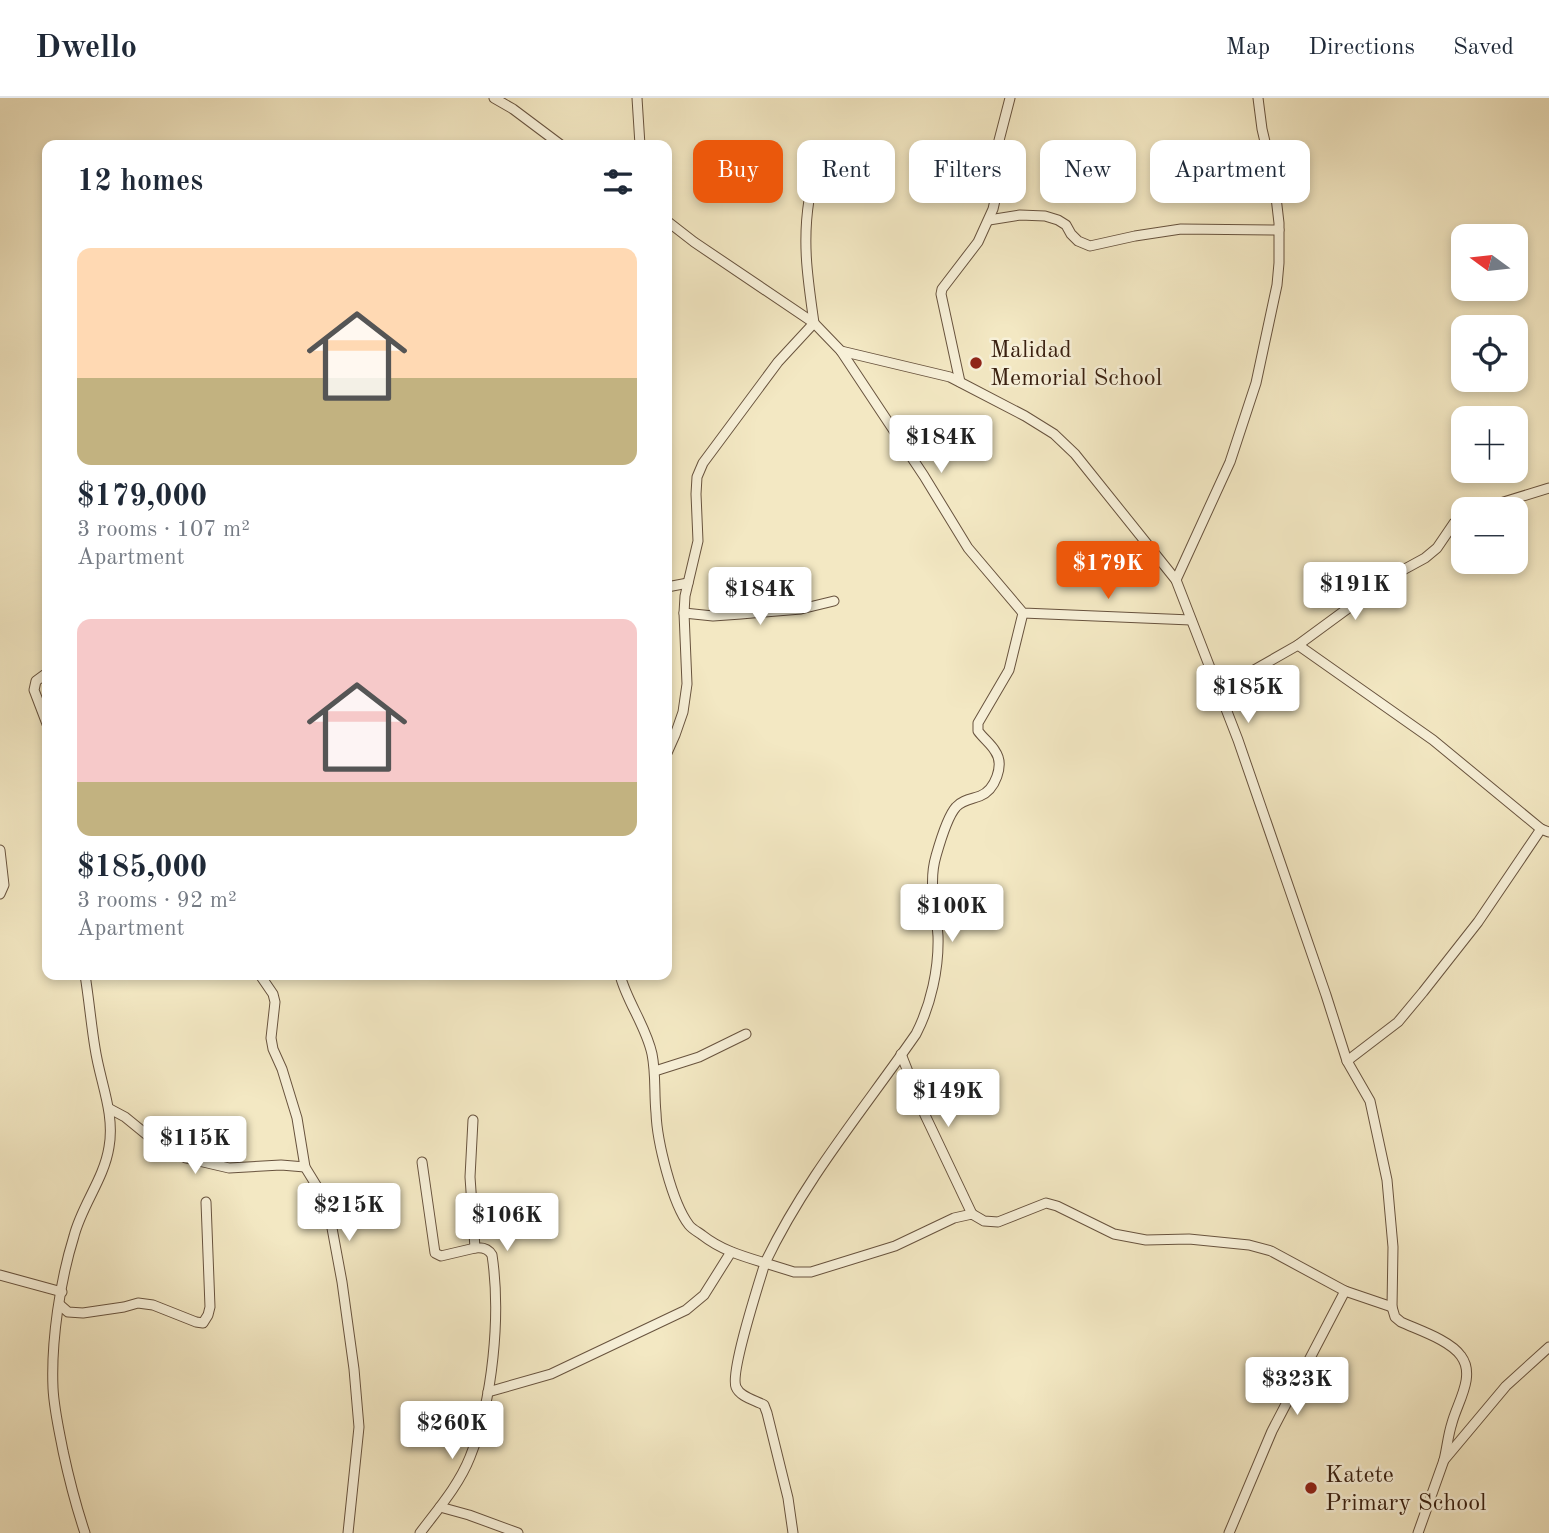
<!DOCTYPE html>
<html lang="en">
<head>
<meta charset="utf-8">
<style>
  body { margin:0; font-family:"Old Standard TT",serif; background:#f6f6f7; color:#1f2937; height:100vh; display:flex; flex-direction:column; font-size:26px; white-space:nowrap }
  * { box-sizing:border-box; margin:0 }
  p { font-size:23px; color:#747a83 }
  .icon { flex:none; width:38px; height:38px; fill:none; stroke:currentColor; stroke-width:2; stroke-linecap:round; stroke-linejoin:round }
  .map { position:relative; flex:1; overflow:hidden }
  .drawer { position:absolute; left:42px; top:42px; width:630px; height:840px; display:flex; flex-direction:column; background:#fff; border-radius:14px; box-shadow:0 4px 10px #0003 }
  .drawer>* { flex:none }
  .guide { position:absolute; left:693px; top:42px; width:665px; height:63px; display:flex; gap:14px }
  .needle { width:46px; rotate:285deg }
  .buttons { position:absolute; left:1451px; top:126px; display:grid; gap:14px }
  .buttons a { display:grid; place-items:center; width:77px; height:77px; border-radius:14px; background:#fff; box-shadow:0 4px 10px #0003; font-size:35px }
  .price { position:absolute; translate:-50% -60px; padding:0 16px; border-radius:7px; background:#fff; color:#222; font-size:23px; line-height:46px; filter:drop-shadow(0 2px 4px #0008) }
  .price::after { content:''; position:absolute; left:50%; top:42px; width:21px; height:16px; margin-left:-10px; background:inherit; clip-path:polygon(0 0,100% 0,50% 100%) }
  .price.on { background:#ea580c; color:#fff }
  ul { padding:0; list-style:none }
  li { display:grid; align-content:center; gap:14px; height:371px; padding:0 35px }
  li span { display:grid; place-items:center; height:217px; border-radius:14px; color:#555 }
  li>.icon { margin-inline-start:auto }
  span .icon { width:126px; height:126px; fill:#fffc; stroke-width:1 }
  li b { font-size:30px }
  h2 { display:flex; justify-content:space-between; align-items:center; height:84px; padding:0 35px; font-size:30px }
  .pill { padding:0 24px; border-radius:14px; background:#fff; box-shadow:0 4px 10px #0003; font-size:24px; line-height:63px }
  .pill.on { background:#ea580c; color:#fff }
  header { display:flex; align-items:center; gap:42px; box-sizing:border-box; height:98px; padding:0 35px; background:#fff; border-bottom:2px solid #e0e1e3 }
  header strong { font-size:33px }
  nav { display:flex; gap:38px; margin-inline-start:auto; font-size:24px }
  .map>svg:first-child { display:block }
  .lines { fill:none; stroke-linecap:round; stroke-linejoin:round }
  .street-casing { stroke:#68533e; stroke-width:11 }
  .street { stroke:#f7f0d8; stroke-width:9 }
  .poi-dot { fill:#8f2418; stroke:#f7f0d8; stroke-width:2.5 }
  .labels { text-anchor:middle; stroke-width:5; stroke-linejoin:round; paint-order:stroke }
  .poi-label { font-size:24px; fill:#3a2111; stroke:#f7f0d8; text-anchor:start }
</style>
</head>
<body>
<header>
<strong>Dwello</strong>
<nav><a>Map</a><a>Directions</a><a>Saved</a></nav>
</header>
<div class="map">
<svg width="1549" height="1435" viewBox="0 0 1549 1435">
  <rect width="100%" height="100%" fill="#f3e8c3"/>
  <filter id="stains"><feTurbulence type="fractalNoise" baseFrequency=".00286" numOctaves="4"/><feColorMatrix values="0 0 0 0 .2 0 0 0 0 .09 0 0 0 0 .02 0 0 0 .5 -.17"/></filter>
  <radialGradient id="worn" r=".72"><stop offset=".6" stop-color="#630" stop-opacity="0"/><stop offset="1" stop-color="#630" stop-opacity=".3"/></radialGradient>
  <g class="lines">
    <defs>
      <g id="street">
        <polyline points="494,0 513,11 561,47"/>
        <polyline points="637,0 640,47"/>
        <polyline points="989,122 1020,117 1045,118 1058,122 1066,127 1071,136 1078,143 1090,148 1135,138 1181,131 1279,132"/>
        <path d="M667,123L694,144L814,225L841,253L950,279L1025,318L1054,336L1075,356L1176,482L1238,642L1326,897L1347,963L1370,1003L1387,1082L1393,1149L1392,1209L1395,1219L1401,1224C1418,1232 1450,1242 1461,1258C1476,1278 1457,1305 1452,1325C1448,1337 1447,1350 1444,1362"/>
        <polyline points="841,253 924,378 968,450 1023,515 1191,522"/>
        <polyline points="960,284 941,196 942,191 978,144 993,111 996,98 997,82 994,67 996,54 1010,0"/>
        <polyline points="1481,411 1549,390"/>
        <polyline points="1176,482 1230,364 1256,285 1277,187 1279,165 1279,125 1274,82 1262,31 1258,0"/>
        <polyline points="667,489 688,485"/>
        <polyline points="684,515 713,518 741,516 801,511 834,503"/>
        <path d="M1023,515L1009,572L978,625V633C983,640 991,646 995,653C1005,667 995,692 980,698C972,701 962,702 956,709C947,719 940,744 936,758C928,785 936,810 938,838C939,870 931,907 916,936C864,1011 805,1081 765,1165L794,1174H811L895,1148L954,1120L972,1116L984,1123L998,1124L1046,1105L1057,1108L1114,1136L1146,1142L1189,1141L1249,1147L1271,1153L1345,1193L1392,1209"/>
        <polyline points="1298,547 1433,642 1541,731"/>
        <polyline points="47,575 36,583 34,592 47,626"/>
        <polyline points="1219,592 1298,547 1392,478 1425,460 1437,450 1454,425 1463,418"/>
        <path d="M667,655L675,637L683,614L687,586L684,515L685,498L698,443L696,396L697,379L703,365L778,264L814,225C808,182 802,146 809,102"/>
        <polyline points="0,752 4,787 0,796"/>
        <path d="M85,877C89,901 91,926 95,950C100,984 115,1015 109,1049C104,1081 82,1107 74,1138C60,1183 51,1243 53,1290C54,1311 59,1332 63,1353C69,1381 76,1408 85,1435"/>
        <polyline points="260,877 273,896 275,904 271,940 273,951 282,971 297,1020 305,1069 324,1100 329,1114 342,1184 354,1271 359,1329 348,1435"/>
        <path d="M620,877C627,904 646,928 652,956C656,976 654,995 656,1015C657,1043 672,1105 689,1127C692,1131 698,1134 702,1137C721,1152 742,1158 765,1165C759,1185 730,1274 736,1289C740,1299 755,1302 764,1307L767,1315L788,1400L793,1435"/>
        <polyline points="901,956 925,1017 972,1116"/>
        <polyline points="1347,963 1398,924 1423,894 1478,824 1541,731 1549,734"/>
        <polyline points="655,973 699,959 746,936"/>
        <polyline points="110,1011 125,1019 163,1050 186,1060 229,1070 281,1067 305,1069"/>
        <polyline points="422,1064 435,1155 441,1158 475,1150"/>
        <polyline points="0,1177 62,1194"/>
        <polyline points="60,1207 68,1214 83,1215 124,1209 138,1205 153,1207 196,1224 203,1225 208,1217 210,1209 206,1104"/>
        <polyline points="488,1294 551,1276 686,1212 704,1197 731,1154"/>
        <polyline points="440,1409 469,1417 518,1435"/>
        <path d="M420,1435C438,1411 459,1387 470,1359C493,1302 501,1217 492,1157C488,1150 482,1149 475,1150L470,1079L473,1022"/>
        <polyline points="1229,1435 1272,1333 1345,1193"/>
        <polyline points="1418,1435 1444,1362 1506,1288 1549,1249"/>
      </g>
    </defs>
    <use href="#street" class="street-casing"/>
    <use href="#street" class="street"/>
  </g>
  <g class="poi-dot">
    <circle cx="976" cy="265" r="7"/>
    <circle cx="1311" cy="1390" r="7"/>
  </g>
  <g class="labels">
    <g class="poi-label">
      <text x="990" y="259">Malidad<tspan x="990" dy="28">Memorial School</tspan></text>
      <text x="1325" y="1384">Katete<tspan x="1325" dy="28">Primary School</tspan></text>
    </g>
  </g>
  <rect width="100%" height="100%" filter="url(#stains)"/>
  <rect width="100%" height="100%" fill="url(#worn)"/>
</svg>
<div class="buttons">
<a><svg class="needle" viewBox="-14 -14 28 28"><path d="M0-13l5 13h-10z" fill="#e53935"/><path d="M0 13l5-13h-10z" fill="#747a83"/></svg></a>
<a><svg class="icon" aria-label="locate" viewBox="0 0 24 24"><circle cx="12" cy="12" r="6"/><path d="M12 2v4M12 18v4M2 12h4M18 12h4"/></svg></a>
<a>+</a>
<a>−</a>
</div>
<b class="price" style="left:941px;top:377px">$184K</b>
<b class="price on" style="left:1108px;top:503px">$179K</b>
<b class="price" style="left:1355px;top:524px">$191K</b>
<b class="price" style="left:760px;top:529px">$184K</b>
<b class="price" style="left:1248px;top:627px">$185K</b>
<b class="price" style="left:952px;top:846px">$100K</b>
<b class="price" style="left:948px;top:1031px">$149K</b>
<b class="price" style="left:195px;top:1078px">$115K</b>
<b class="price" style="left:349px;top:1145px">$215K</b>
<b class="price" style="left:507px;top:1155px">$106K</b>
<b class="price" style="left:1297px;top:1319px">$323K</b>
<b class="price" style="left:452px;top:1363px">$260K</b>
<div class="guide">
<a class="pill on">Buy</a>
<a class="pill">Rent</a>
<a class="pill">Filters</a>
<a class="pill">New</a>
<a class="pill">Apartment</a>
</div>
<section class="drawer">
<h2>12 homes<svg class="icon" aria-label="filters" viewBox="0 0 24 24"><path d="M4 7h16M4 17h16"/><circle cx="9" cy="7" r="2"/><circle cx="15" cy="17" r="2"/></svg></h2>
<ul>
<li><span style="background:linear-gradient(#ffd9b3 60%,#c2b280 0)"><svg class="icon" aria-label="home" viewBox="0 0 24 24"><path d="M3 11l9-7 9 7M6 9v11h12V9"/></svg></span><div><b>$179,000</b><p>3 rooms · 107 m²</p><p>Apartment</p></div></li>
<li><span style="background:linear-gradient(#f6c9c9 75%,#c2b280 0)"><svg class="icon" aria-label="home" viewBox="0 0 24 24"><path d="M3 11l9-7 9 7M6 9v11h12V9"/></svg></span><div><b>$185,000</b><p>3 rooms · 92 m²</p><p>Apartment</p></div></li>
</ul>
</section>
</div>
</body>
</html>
